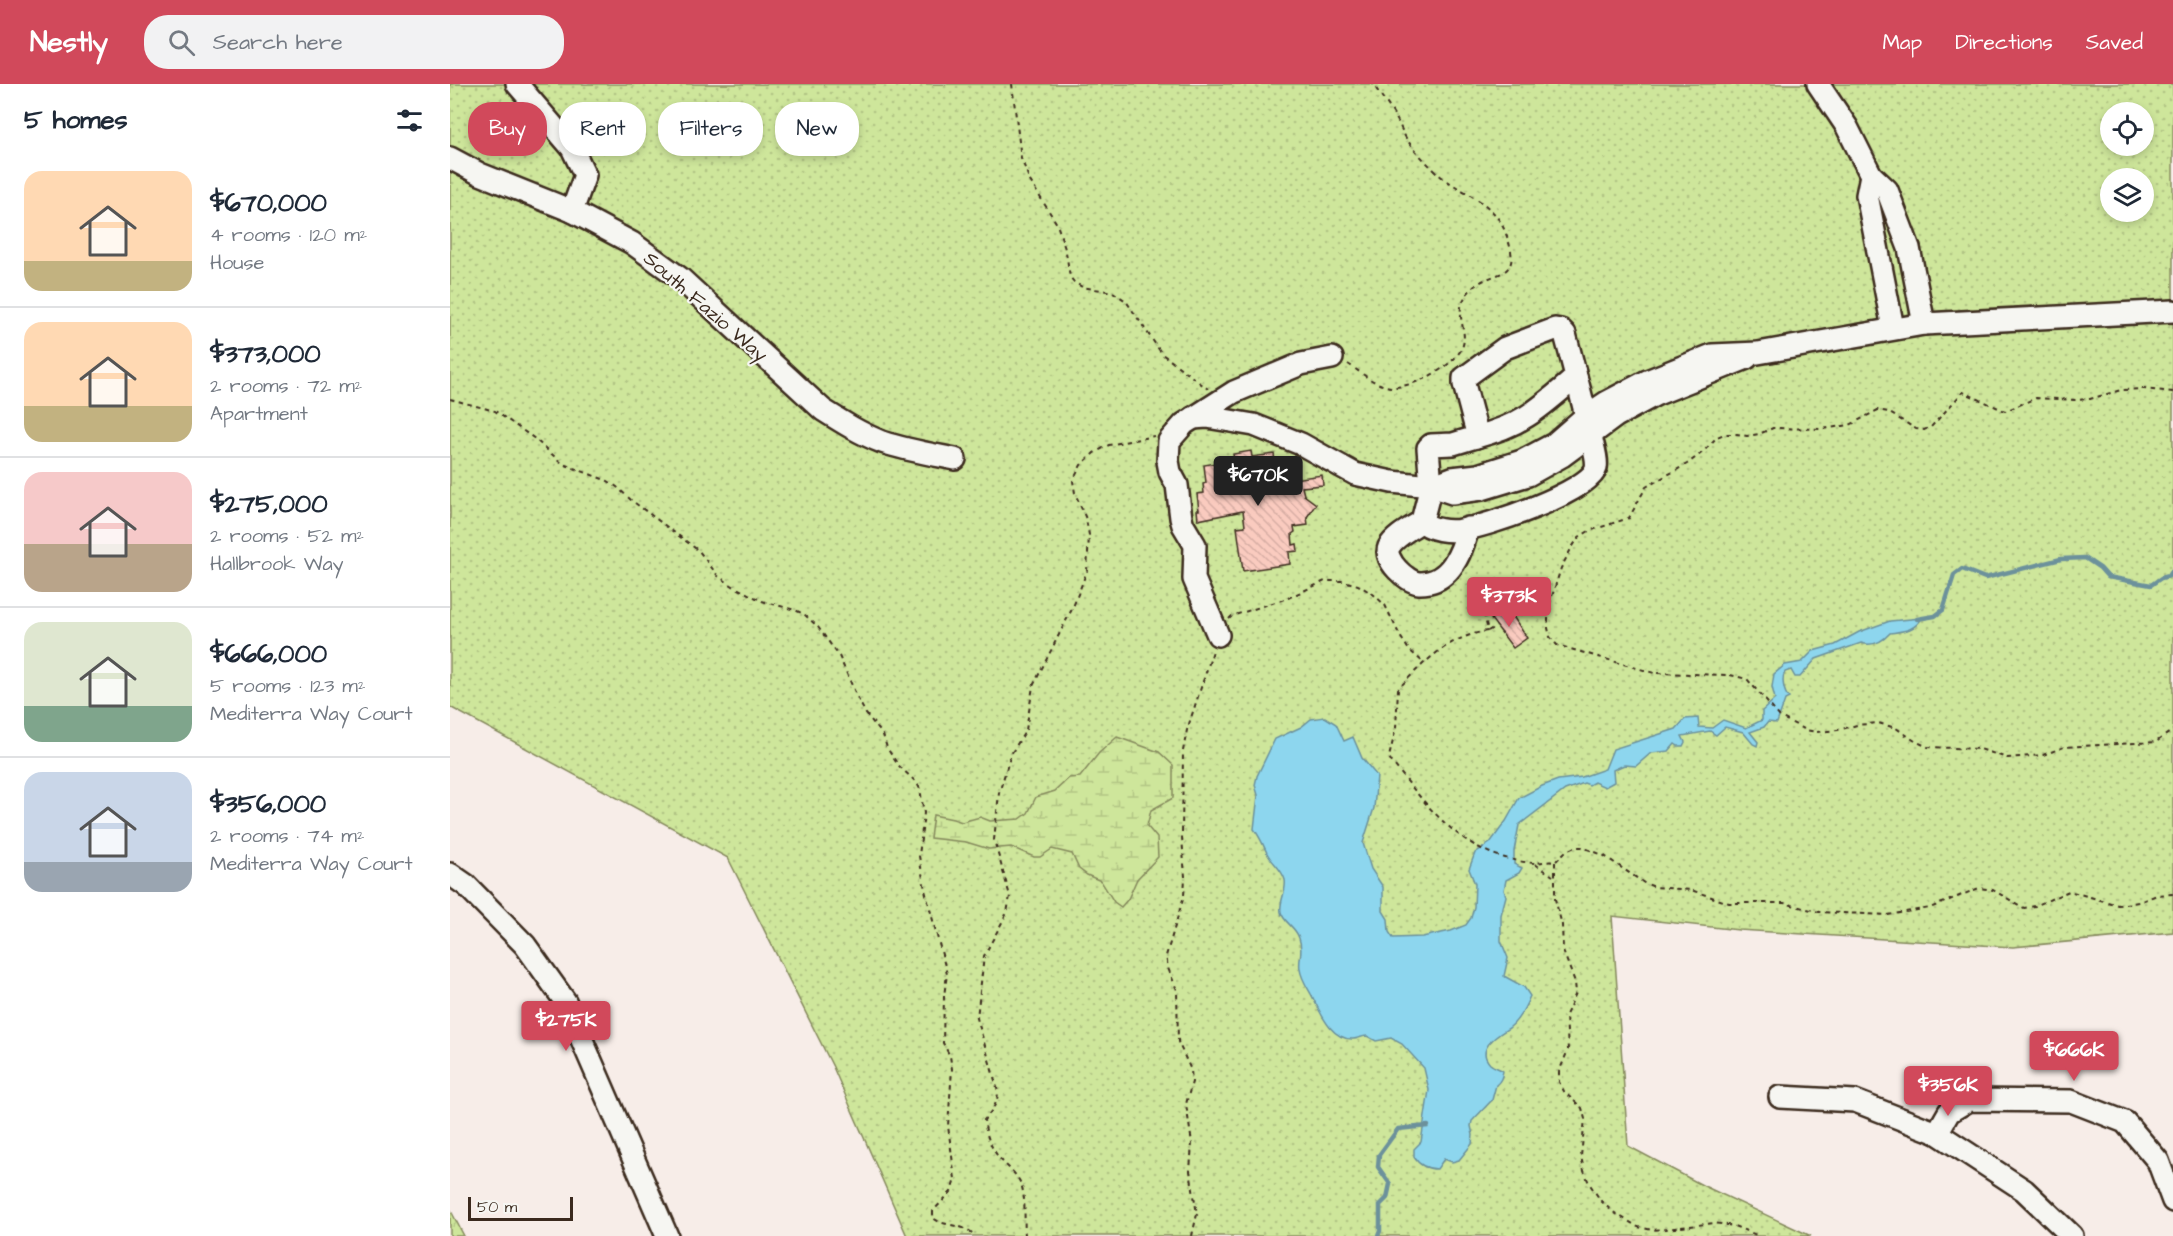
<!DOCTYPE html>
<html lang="en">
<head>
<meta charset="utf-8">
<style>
  body { margin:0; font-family:"Architects Daughter",sans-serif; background:#f2f2f3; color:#1f2937; height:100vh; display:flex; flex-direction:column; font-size:22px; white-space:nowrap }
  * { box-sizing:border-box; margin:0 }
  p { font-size:20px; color:#747a83 }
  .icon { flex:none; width:33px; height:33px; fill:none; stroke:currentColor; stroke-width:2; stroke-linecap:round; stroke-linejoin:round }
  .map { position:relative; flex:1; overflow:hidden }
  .details { display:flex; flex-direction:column; background:#fff; width:450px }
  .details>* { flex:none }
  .top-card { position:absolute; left:18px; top:18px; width:570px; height:54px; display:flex; gap:12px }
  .tools { position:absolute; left:1650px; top:18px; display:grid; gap:12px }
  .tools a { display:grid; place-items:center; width:54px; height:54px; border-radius:50%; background:#fff; box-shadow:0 3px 9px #0003; font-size:30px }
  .scale { position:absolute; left:18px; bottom:15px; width:105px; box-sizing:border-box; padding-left:6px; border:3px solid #3b2a1e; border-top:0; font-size:16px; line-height:21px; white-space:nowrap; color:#3b2a1e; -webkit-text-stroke:4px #f6f6f2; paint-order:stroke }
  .price { position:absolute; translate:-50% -51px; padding:0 14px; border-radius:6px; background:#d1495b; color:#fff; font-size:20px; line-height:39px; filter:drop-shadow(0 2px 3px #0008) }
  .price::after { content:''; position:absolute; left:50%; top:36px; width:18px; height:14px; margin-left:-9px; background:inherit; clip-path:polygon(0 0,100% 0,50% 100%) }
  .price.current { background:#222; color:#fff }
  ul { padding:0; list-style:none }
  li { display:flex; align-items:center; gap:18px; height:150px; padding:0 24px }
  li+li { border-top:2px solid #e0e1e3 }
  li span { display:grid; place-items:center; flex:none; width:168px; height:120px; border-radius:18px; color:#555 }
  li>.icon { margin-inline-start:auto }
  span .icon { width:72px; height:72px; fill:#fffc; stroke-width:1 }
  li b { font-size:26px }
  h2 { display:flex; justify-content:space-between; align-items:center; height:72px; padding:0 24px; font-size:26px }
  .chip { padding:0 21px; border-radius:24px; background:#fff; box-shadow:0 3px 9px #0003; font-size:21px; line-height:54px }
  .chip.current { background:#d1495b; color:#fff }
  header { display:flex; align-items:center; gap:36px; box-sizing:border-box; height:84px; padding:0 30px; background:#d1495b; color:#fff }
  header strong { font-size:28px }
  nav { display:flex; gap:33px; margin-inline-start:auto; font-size:21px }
  .search { width:420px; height:54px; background:#f2f2f3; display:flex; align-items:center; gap:15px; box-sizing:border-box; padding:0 21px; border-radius:24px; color:#747a83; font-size:22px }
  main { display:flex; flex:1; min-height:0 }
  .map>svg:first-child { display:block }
  .grass { fill:url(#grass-dots); stroke:#84885c; stroke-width:1.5; fill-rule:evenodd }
  .wetland { fill:url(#wetland-marsh); stroke:#84885c; stroke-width:1.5 }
  .park { fill:url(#park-crowns); stroke:#84885c; stroke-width:1.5 }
  .water { fill:#8dd6ee; stroke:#6c919b; stroke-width:1.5 }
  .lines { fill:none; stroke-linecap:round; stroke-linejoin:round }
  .stream { stroke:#6c919b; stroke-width:4.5 }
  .building { fill:url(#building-back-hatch); stroke:#3b2a1e; stroke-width:1.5 }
  .minor-casing { stroke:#3b2a1e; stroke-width:26 }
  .path { stroke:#3b2a1e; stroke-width:2; stroke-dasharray:4.5 4.5; stroke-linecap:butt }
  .minor { stroke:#f6f6f2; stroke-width:21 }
  .labels { text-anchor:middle; stroke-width:4.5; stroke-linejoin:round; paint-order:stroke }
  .street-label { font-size:20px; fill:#3b2a1e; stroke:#f6f6f2 }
</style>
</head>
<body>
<header>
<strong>Nestly</strong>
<div class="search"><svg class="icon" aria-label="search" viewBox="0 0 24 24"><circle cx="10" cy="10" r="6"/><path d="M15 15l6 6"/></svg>Search here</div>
<nav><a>Map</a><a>Directions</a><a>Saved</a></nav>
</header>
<main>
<section class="details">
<h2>5 homes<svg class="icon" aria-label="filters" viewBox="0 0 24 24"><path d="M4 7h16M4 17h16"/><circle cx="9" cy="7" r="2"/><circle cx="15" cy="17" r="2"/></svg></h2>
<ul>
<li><span style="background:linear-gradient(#ffd9b3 75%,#c2b280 0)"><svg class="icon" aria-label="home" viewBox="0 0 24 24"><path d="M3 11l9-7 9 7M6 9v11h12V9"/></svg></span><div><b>$670,000</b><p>4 rooms · 120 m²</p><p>House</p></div></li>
<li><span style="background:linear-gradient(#ffd9b3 70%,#c2b280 0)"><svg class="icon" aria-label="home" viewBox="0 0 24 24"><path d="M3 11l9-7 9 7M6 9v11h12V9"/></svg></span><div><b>$373,000</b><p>2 rooms · 72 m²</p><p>Apartment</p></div></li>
<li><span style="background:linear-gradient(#f6c9c9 60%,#b9a48a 0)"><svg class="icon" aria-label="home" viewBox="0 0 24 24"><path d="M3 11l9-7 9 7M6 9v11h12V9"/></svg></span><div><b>$275,000</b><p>2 rooms · 52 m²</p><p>Hallbrook Way</p></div></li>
<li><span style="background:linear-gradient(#dfe7d0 70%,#7fa58c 0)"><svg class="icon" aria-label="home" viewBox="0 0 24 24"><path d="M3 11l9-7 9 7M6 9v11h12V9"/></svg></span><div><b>$666,000</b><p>5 rooms · 123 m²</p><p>Mediterra Way Court</p></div></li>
<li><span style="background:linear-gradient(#c9d6e8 75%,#9aa5b1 0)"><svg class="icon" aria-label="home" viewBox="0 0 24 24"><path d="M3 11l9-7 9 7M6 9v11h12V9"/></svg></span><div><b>$356,000</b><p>2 rooms · 74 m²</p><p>Mediterra Way Court</p></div></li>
</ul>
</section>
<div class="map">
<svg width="1723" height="1152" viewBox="0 0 1723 1152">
  <defs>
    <pattern id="grass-dots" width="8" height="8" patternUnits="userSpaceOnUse" patternTransform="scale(1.5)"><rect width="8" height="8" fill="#cee69b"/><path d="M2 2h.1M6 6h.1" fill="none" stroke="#b2c585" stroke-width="1.8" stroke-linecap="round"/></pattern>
    <pattern id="wetland-marsh" width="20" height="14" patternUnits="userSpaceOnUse" patternTransform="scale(1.5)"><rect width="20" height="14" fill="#cee69b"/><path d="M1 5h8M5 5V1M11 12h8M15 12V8" fill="none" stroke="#b2c585"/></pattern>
    <pattern id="park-crowns" width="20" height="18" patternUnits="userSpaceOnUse" patternTransform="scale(1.5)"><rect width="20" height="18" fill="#cee69b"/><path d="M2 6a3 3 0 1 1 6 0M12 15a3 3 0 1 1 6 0" fill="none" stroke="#b2c585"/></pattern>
    <pattern id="building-back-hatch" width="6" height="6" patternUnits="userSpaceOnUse" patternTransform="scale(1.5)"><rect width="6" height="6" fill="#facbbf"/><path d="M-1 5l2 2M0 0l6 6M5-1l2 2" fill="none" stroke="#d7aea4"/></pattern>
  </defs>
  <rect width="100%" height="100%" fill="#f7ede8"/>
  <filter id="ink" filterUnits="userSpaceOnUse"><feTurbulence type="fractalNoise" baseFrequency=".0167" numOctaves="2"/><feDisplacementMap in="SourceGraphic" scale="12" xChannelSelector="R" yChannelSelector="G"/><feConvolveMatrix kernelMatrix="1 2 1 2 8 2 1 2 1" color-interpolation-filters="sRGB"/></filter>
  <g filter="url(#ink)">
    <path class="grass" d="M0,0H1723V848L1563,863L1289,846L1162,832L1178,1062L1254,1102L1361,1152H457L383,983L278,774L0,623ZM1660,28H1694V62H1660ZM1660,94H1694V128H1660Z"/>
    <polygon class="wetland" points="667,653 709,668 723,681 723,714 701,726 697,742 707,754 708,773 687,795 678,815 671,823 664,818 651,797 637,791 629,785 622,770 602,765 590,773 584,773 561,763 539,765 516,758 480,754 483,731 503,735 512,738 530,733 540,737 570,735 578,729 586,713 605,707 619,694 630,693 649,669"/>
    <polygon class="park" points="0,1125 14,1152 0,1152"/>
    <path class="water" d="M1472,534C1464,547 1454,547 1440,549C1432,558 1423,563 1411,559L1366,575L1350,593H1345L1341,586L1335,588C1331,595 1334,609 1339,614L1335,616L1327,639L1318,638L1314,643L1300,648L1308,658L1307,662L1303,660L1293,648L1275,643L1266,651L1260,647L1232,652L1235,658L1233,662H1228L1225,660L1219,667L1201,669L1186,682L1174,681L1163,686L1164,698L1155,703L1144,698L1139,701L1134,699L1115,706L1069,741L1064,767V780L1072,784L1069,789L1056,796L1054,806L1056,812L1051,831V857L1058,874L1054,892L1074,903L1080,912C1075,924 1069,936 1059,944C1048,951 1025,964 1040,980C1043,983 1049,984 1053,987C1052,993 1051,997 1046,1001L1042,1016L1022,1037L1021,1042L1023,1051L1022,1060L1009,1076L1002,1078L994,1075L987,1085C977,1085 969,1081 964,1073V1065L971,1058L979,1006L974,984L952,960L941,954L926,957L917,952C912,952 908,955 903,955C880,956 870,927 861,910C857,903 851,894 850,885C848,874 854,868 849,854C846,843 833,838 831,828C829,817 837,807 835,796C832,785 822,779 817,769C813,760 810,753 804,745L808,711L805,701L807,692L825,655L851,643L861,635L875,633L886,640L894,657L903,653L912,674L927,692L924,724L913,759L921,785L933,803V827L938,835L939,848L943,854L972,853L1001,847L1016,841L1021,834L1024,823L1025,800L1019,785L1025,769L1040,759L1056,737L1069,714L1092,702L1108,696L1132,693L1155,685L1163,665L1226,645L1235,635L1248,634L1249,643L1262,644L1273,636L1296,644L1312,636V627L1325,615L1322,603L1324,590L1335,581L1352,578L1363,567L1385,561L1409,548L1440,537Z"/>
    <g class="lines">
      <g class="stream">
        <polyline points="1467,535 1485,532 1493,526 1504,491 1512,485 1535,494 1611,475 1635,474 1650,484 1658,493 1701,501 1711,494 1719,492 1723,486"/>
        <polyline points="928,1152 930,1147 930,1121 937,1114 940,1100 928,1083 929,1071 948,1045 978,1042"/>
      </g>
    </g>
    <g class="building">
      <polygon points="801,367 802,373 824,370 827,393 822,393 822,398 872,391 873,401 852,403 854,411 866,420 857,433 858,441 844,443 845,448 842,450 843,461 847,460 848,467 839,468 840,480 793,487 787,443 795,442 793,427 748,436 747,426 749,426 747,410 754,409 753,400 756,399 754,381 784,376 783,370"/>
      <polygon points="1057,523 1077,554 1063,564 1041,535"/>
    </g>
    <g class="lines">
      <defs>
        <g id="minor">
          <polyline points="67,0 122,64 135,91 122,127"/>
          <polyline points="1368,0 1397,43 1421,91 1437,106 1459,164 1474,240"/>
          <path d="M0,74L30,90L122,127L182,159L230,194L373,326C392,338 411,350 432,358C456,366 480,370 505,375"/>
          <polyline points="1421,91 1417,111 1443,244"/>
          <path d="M1105,245L1111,246L1115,250C1124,284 1133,318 1141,353C1143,362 1148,375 1146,384C1140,408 1035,443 1011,446C999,448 980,446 972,437L981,402L978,364L981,361L1003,360L1026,353L1027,349L1014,300V294L1055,264Z"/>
          <polyline points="743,334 757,333 804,341 851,360 905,390 942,398 981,402 1002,409 1032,405 1078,391 1112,372 1166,332 1205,311 1297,274"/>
          <path d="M1026,353C1073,341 1090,324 1126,293"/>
          <polyline points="981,402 1002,394 1028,391 1072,377 1104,360 1136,332 1157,318 1197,297 1262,271 1308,269 1474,240 1723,227"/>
          <path d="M972,437C962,444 945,452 939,463C933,476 957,498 969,499C1000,500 1012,468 1018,444"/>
          <polyline points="768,551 744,495 745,461 733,441 731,434 727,401 720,388 718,377 719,357 734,340 784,308 851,280 882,274"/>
          <polyline points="0,790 16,801 75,861 115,917 217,1152"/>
          <polyline points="1330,1013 1405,1017 1487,1049 1574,1106 1622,1152"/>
          <polyline points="1487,1049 1499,1028 1519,1016 1621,1017 1675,1038 1708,1077 1723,1117"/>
        </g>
      </defs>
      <use href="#minor" class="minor-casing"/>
      <g class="path">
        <polyline points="562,0 571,74 580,97 607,140 616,168 620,193 624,198 632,203 663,208 676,217 712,270 758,305"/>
        <path d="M898,280C911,288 925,302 942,303C962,304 1007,282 1013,261C1017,246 1006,231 1013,217C1032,177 1080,208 1054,145C1041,114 1005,108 983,85C975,77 967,69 961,61C954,53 951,43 946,34C939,22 930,11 923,0"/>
        <polyline points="1723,308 1694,305 1671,306 1640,315 1625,316 1586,314 1555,327 1513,308 1481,343 1474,346 1466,345 1438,328 1428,326 1400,341 1372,345 1323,344 1309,350 1297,352 1287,350 1274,350 1267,353 1253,368 1237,380 1196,403 1179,434 1139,447 1129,453 1121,465 1111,484 1098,525 1098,544 1100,553 1107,561 1204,589 1280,591 1297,595 1330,633 1356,646 1367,648 1388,646 1407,641 1428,639 1446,644 1465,657 1478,663 1530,665 1557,674 1593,671 1614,663 1706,658 1723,646"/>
        <path d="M0,315L45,327L85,355L113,380L158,397L167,403L181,416L249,467L268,492L283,502L312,517L345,526L354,530L368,543L389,572L408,615L416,630L433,651L437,664L448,681L467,699L470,705L474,729L469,772L475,806L497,890L494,912L493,959L500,972L502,985L498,1042L505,1095L501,1108L483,1127V1134C496,1144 515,1139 525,1152"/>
        <path d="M1098,525H1069L1061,516L1052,517L1034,530L1038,547C999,552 974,578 948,605L946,644L939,673L941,677C974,718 1005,762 1059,775C1068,777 1078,779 1087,779C1093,778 1099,777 1105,778L1116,767L1125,763H1132L1153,771L1194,799L1205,803L1241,806L1279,819H1334L1369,828L1438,831L1480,824L1529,804L1543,806L1574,824L1585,822L1619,807L1668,821L1689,818L1707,811L1723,810"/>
        <polyline points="1062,530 1069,525"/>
        <polyline points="779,535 782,532 838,514 875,497 893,497 908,501 923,510 935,521 950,552 959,566 973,578"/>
        <polyline points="1038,547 1046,542"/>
        <polyline points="1105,778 1105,815 1112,841 1113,867 1125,898 1126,909 1116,931 1118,966 1109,988 1109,998 1115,1009 1132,1024 1135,1035 1131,1072 1134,1087 1139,1099 1151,1117 1163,1128 1188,1143 1202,1146 1216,1145 1264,1139 1284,1142 1309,1152"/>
        <polyline points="1085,780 1103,792"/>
        <path d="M575,1152C574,1138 576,1113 571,1100C566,1088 554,1081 547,1071C539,1060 536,1049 534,1036C542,1027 548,1019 548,1007L527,934L534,872L557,829L560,812L544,756L549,709L561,670L576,646L583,602L623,523L637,487L639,451L636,435L625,409L623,397L631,381L644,369L659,361L704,352"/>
        <polyline points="742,1152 747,1130 740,1087 742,1059 736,1020 742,998 741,986 728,958 727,906 718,884 716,872 734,812 735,793 732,753 733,667 737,646 763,567"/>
      </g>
      <use href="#minor" class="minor"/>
    </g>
  </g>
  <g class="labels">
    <g class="street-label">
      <text transform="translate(256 222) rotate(41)" y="7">South Fazio Way</text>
    </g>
  </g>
</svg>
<div class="tools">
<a><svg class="icon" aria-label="locate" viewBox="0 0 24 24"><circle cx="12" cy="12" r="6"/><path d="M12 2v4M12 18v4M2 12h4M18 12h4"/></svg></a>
<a><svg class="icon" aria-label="layers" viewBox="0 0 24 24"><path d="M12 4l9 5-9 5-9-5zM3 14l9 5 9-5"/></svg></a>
</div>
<div class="scale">50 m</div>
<b class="price current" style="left:808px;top:423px">$670K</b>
<b class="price" style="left:1059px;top:544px">$373K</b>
<b class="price" style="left:116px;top:968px">$275K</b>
<b class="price" style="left:1624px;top:998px">$666K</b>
<b class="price" style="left:1498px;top:1033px">$356K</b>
<div class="top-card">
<a class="chip current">Buy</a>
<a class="chip">Rent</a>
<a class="chip">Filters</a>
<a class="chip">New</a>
</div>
</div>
</main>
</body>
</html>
